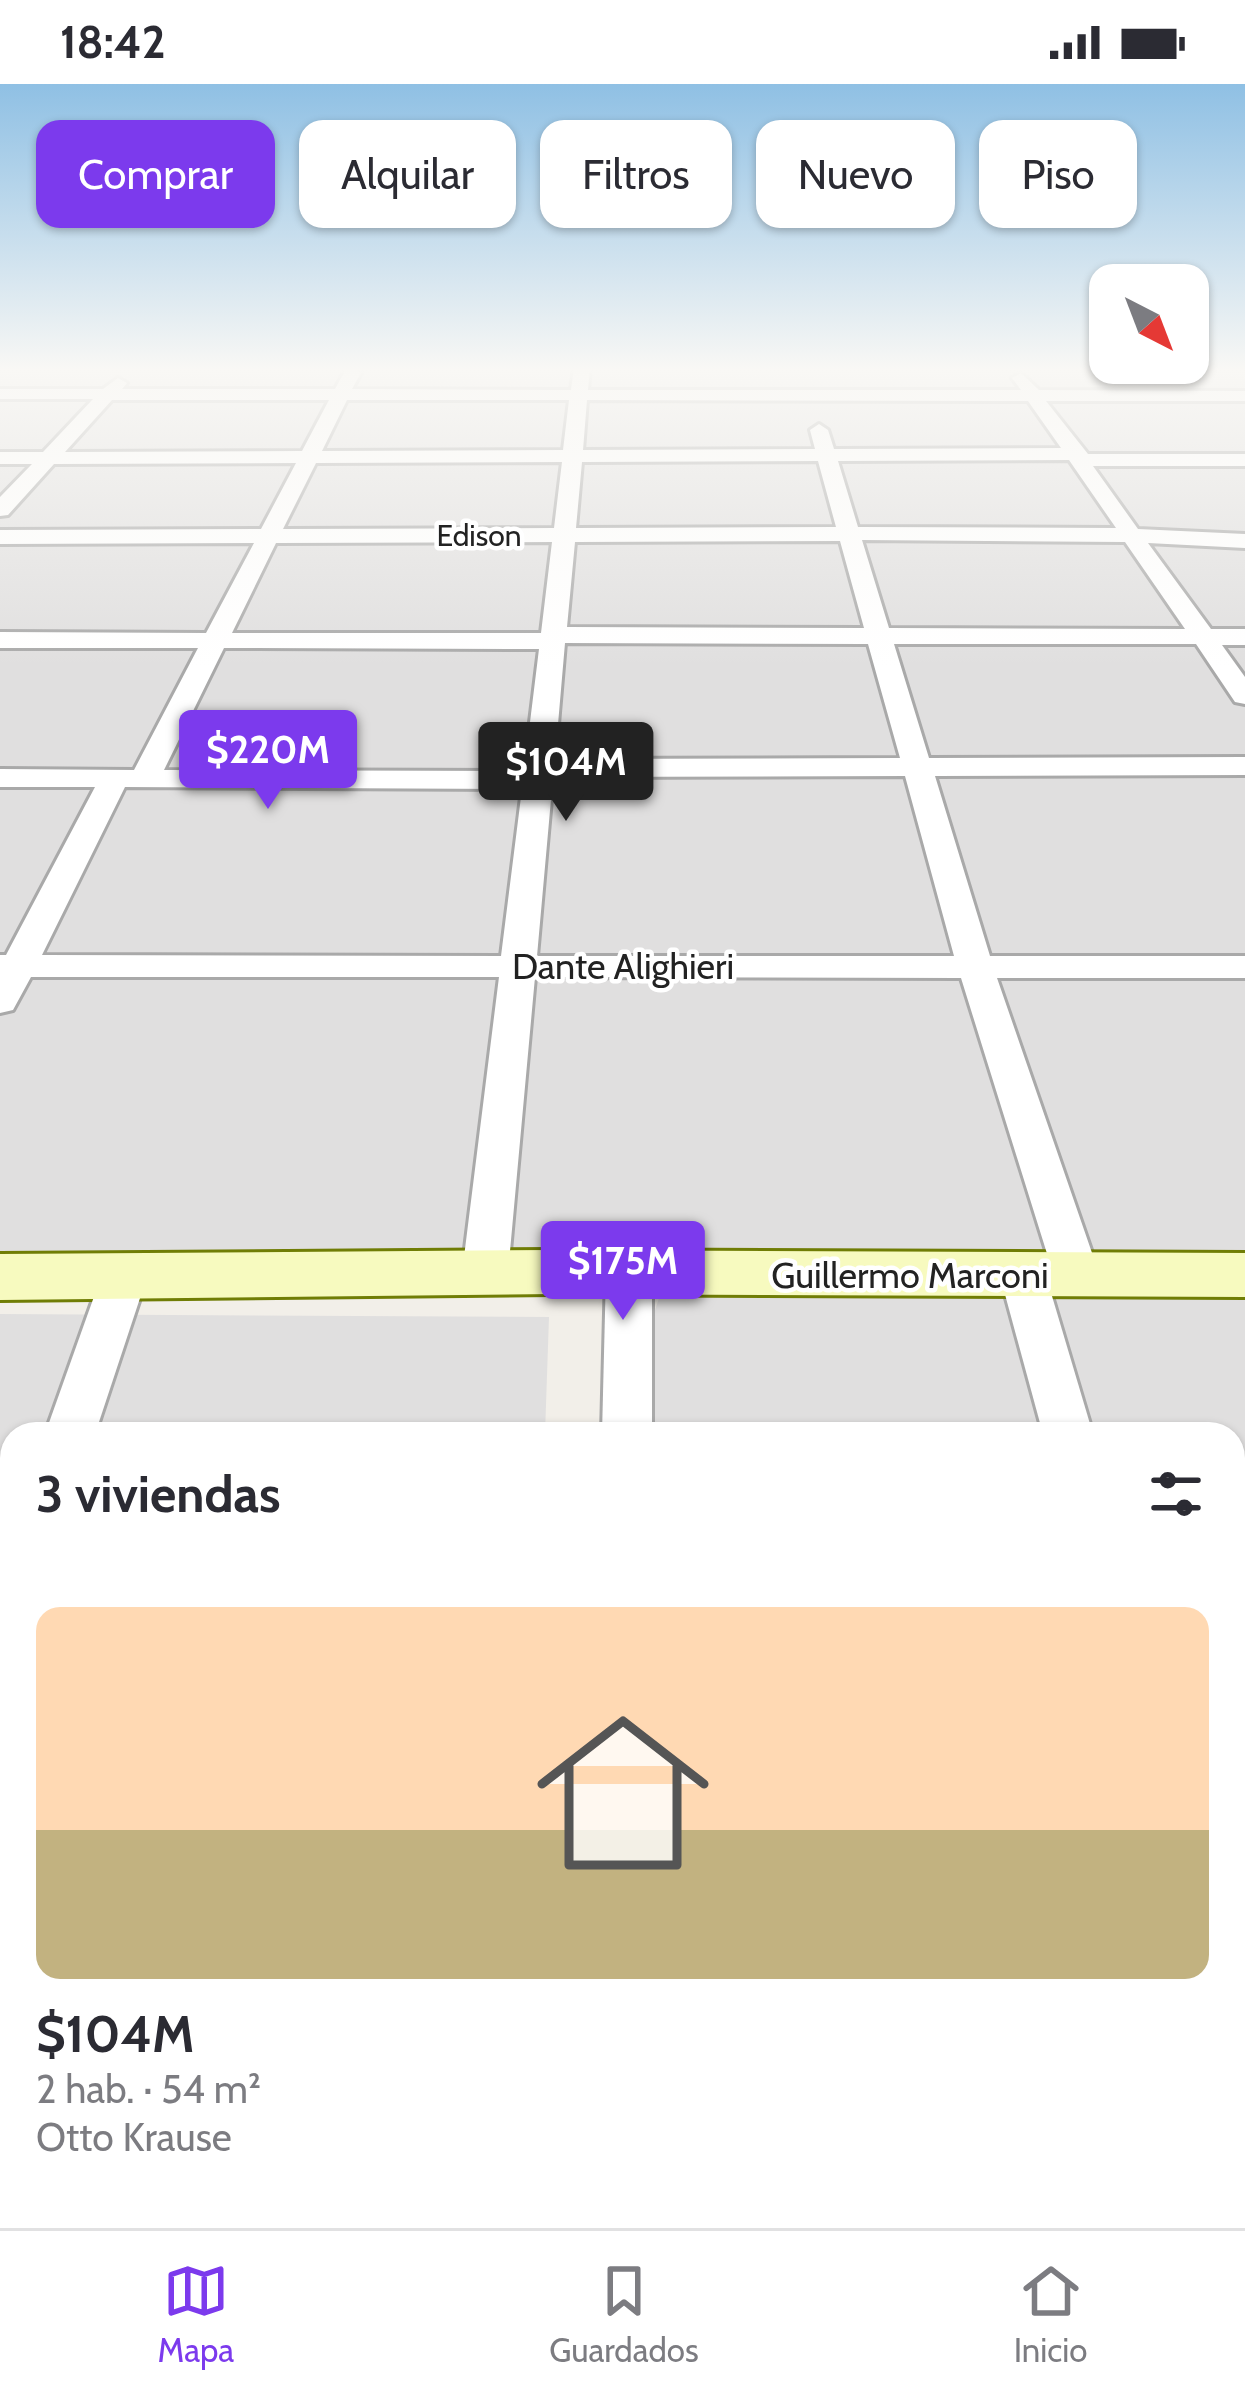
<!DOCTYPE html>
<html lang="es">
<head>
<meta charset="utf-8">
<style>
  body { margin:0; font-family:Cabin,sans-serif; background:#f2f2f3; color:#2b2b33; height:100vh; display:flex; flex-direction:column; font-size:45px; white-space:nowrap }
  * { box-sizing:border-box; margin:0 }
  p { font-size:39px; color:#7c7c81 }
  .icon { flex:none; width:66px; height:66px; fill:none; stroke:currentColor; stroke-width:2; stroke-linecap:round; stroke-linejoin:round }
  .map { position:relative; flex:1; overflow:hidden }
  .panel { position:absolute; left:0px; top:1338px; width:1245px; height:807px; display:flex; flex-direction:column; background:#fff; border-radius:36px 36px 0 0; box-shadow:0 3px 9px #0004 }
  .panel>* { flex:none }
  .banner { position:absolute; left:36px; top:36px; width:1173px; height:108px; display:flex; gap:24px }
  .needle { width:78px; rotate:138deg }
  .fabs { position:absolute; left:1089px; top:180px; display:grid; gap:24px }
  .fabs a { display:grid; place-items:center; width:120px; height:120px; border-radius:24px; background:#fff; box-shadow:0 3px 9px #0004; font-size:60px }
  .price { position:absolute; translate:-50% -102px; padding:0 27px; border-radius:12px; background:#7c3aed; color:#fff; font-size:39px; line-height:78px; filter:drop-shadow(0 3px 6px #0008) }
  .price::after { content:''; position:absolute; left:50%; top:72px; width:36px; height:27px; margin-left:-18px; background:inherit; clip-path:polygon(0 0,100% 0,50% 100%) }
  .price.current { background:#222; color:#fff }
  ul { padding:0; list-style:none }
  li { display:grid; align-content:center; gap:24px; height:636px; padding:0 36px }
  li+li { border-top:3px solid #e1e1e2 }
  li span { display:grid; place-items:center; height:372px; border-radius:24px; color:#555 }
  li>.icon { margin-inline-start:auto }
  span .icon { width:216px; height:216px; fill:#fffc; stroke-width:1 }
  li b { font-size:51px }
  h2 { display:flex; justify-content:space-between; align-items:center; height:144px; padding:0 36px; font-size:51px }
  .pill { padding:0 42px; border-radius:24px; background:#fff; box-shadow:0 3px 9px #0004; font-size:42px; line-height:108px }
  .pill.current { background:#7c3aed; color:#fff }
  .status { display:flex; justify-content:space-between; align-items:center; height:84px; padding:0 60px; background:#fff; direction:ltr }
  .status svg { height:33px; fill:currentColor }
  .tabs { display:flex; justify-content:space-around; align-items:center; height:168px; border-top:3px solid #e1e1e2; background:#fff; font-size:33px; color:#7c7c81 }
  .tabs a { display:grid; justify-items:center; gap:6px }
  .tabs .current { color:#7c3aed }
  .map>svg:first-child { display:block }
  .residential { fill:#e0dfdf }
  .lines { fill:none; stroke-linecap:round; stroke-linejoin:round }
  .street-casing { stroke:#a9a9a9; stroke-width:6 }
  .secondary-casing { stroke:#707d05; stroke-width:6 }
  .street { fill:#fff; fill-rule:evenodd }
  .secondary { fill:#f7fabf; fill-rule:evenodd }
  .labels { text-anchor:middle; stroke-width:9; stroke-linejoin:round; paint-order:stroke }
  .far-street-label { font-size:30px; fill:#222; stroke:#fff }
  .street-label { font-size:36px; fill:#222; stroke:#fff }
</style>
</head>
<body>
<div class="status"><b>18:42</b><svg viewBox="0 0 49 12"><path d="M0 12V9h3v3zM5 12V6h3v6zM10 12V3h3v9zM15 12V0h3v12zM26 1h20v11H26zM47 4h2v5h-2z"/></svg></div>
<div class="map">
<svg width="1245" height="2144" viewBox="0 0 1245 2144">
  <rect width="100%" height="100%" fill="#f2efe9"/>
  <g class="residential">
    <polygon points="0,283 1245,283 1245,1182 0,1176"/>
    <polygon points="682,1205 1245,1208 1245,2144 652,2144 652,2133 1233,2133 1233,1350 651,1350 651,1238 659,1214"/>
    <polygon points="0,1230 549,1233 545,1350 12,1350 12,2133 520,2133 520,2144 0,2144"/>
  </g>
  <g class="lines">
    <defs>
      <g id="street">
        <path d="M574,283H590L588,306H1021L1012,294L1021,289L1039,306L1245,307V317H1046L1088,370H1245V382H1093L1138,445L1245,450V464L1148,459L1211,545H1245V561H1222L1245,593V620L1235,618L1196,560H894L929,674L1245,673V691L935,692L990,872H1245V894H997L1100,1192L1093,1203L1077,1208L1061,1203L1054,1192L961,894L535,893L508,1189L501,1200L485,1205L469,1200L462,1189L499,893H31L13,926L0,929V871H6L95,703H0V685L134,686L198,564H0V548L206,549L254,459L0,460V446L261,445L296,379L54,380L8,431L0,432V413L32,380H0V368H43L93,315H0V305H103L118,294L127,299L122,305H335L346,285L352,284L361,289L352,305L571,306ZM112,316H329L302,367L65,368ZM347,316H569L563,366L322,367ZM587,316L1028,317L1061,364L834,365L828,346L819,340L810,346L815,365L583,366ZM1069,376L1116,444L858,443L838,377ZM818,377L836,443L576,444L582,378ZM562,378L554,444L283,445L316,379ZM862,456L1125,458L1185,545L889,544ZM840,457L864,544L567,543L575,458ZM552,458L541,549H232L276,459ZM565,559L868,560L900,674L555,675ZM224,564L539,565L524,687L164,686ZM905,692L954,872H537L553,693ZM125,703L522,705L501,872L42,871Z"/>
        <polygon points="629,1173 645,1178 652,1189 652,1350 602,1350 606,1189 613,1178"/>
        <polygon points="1023,1176 1039,1181 1046,1192 1093,1350 1043,1350 1000,1192 1007,1181"/>
        <polygon points="124,1177 140,1182 147,1193 95,1350 45,1350 101,1193 108,1182"/>
        <polygon points="12,1494 12,1572 0,1577 0,1499"/>
        <polygon points="1233,1888 1245,1893 1245,1999 1233,1994"/>
        <rect x="0" y="1930" width="12" height="70"/>
        <rect x="578" y="2133" width="76" height="11"/>
      </g>
      <polygon id="secondary" points="553,1166 1245,1169 1245,1213 553,1210 0,1216 0,1170"/>
    </defs>
    <use href="#street" class="street-casing"/>
    <use href="#secondary" class="secondary-casing"/>
    <use href="#street" class="street"/>
    <use href="#secondary" class="secondary"/>
  </g>
  <linearGradient id="sky" x2="0" y2="1"><stop stop-color="#8fc0e4"/><stop offset="0.49" stop-color="#f9f8f5"/><stop offset="1" stop-color="#f9f8f5" stop-opacity="0"/></linearGradient>
  <rect width="1245" height="583" fill="url(#sky)"/>
  <g class="labels">
    <g class="far-street-label">
      <text x="479" y="462">Edison</text>
    </g>
    <g class="street-label">
      <text x="623" y="895">Dante Alighieri</text>
      <text x="910" y="1204">Guillermo Marconi</text>
    </g>
  </g>
</svg>
<div class="fabs">
<a><svg class="needle" viewBox="-14 -14 28 28"><path d="M0-13l5 13h-10z" fill="#e53935"/><path d="M0 13l5-13h-10z" fill="#7c7c81"/></svg></a>
</div>
<b class="price" style="left:268px;top:728px">$220M</b>
<b class="price current" style="left:566px;top:740px">$104M</b>
<b class="price" style="left:623px;top:1239px">$175M</b>
<div class="banner">
<a class="pill current">Comprar</a>
<a class="pill">Alquilar</a>
<a class="pill">Filtros</a>
<a class="pill">Nuevo</a>
<a class="pill">Piso</a>
</div>
<section class="panel">
<h2>3 viviendas<svg class="icon" aria-label="filters" viewBox="0 0 24 24"><path d="M4 7h16M4 17h16"/><circle cx="9" cy="7" r="2"/><circle cx="15" cy="17" r="2"/></svg></h2>
<ul>
<li><span style="background:linear-gradient(#ffd9b3 60%,#c2b280 0)"><svg class="icon" aria-label="home" viewBox="0 0 24 24"><path d="M3 11l9-7 9 7M6 9v11h12V9"/></svg></span><div><b>$104M</b><p>2 hab. · 54 m²</p><p>Otto Krause</p></div></li>
</ul>
</section>
</div>
<nav class="tabs">
<a class="current"><svg class="icon" aria-label="map" viewBox="0 0 24 24"><path d="M3 6l6-2 6 2 6-2v14l-6 2-6-2-6 2zM9 4v14M15 6v14"/></svg>Mapa</a>
<a><svg class="icon" aria-label="saved" viewBox="0 0 24 24"><path d="M7 4h10v16l-5-4-5 4z"/></svg>Guardados</a>
<a><svg class="icon" aria-label="home" viewBox="0 0 24 24"><path d="M3 11l9-7 9 7M6 9v11h12V9"/></svg>Inicio</a>
</nav>
</body>
</html>
